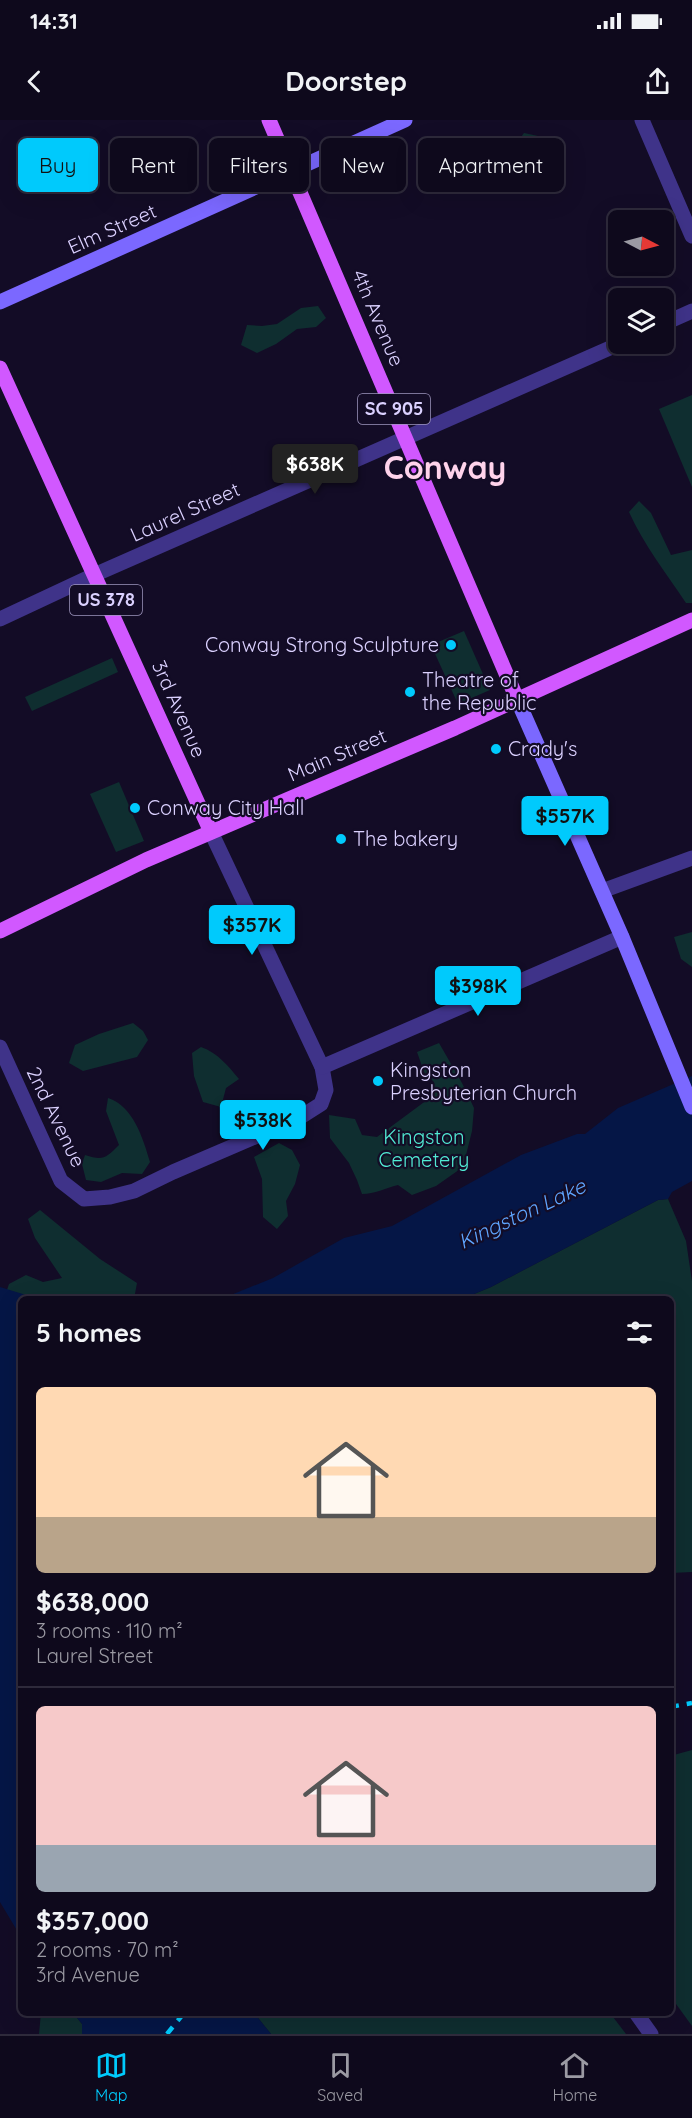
<!DOCTYPE html>
<html lang="en">
<head>
<meta charset="utf-8">
<style>
  body { margin:0; font-family:Quicksand,sans-serif; background:#1c1729; color:#f1f3f6; height:100vh; display:flex; flex-direction:column; font-size:22px; white-space:nowrap }
  * { box-sizing:border-box; margin:0 }
  p { font-size:20px; color:#9b9aa3 }
  .icon { flex:none; width:33px; height:33px; fill:none; stroke:currentColor; stroke-width:2; stroke-linecap:round; stroke-linejoin:round }
  .map { position:relative; flex:1; overflow:hidden }
  .side { position:absolute; left:18px; top:1176px; width:656px; height:720px; display:flex; flex-direction:column; background:#0e091c; border-radius:9px; box-shadow:0 6px 24px #0002,0 0 0 2px #2e2a3b }
  .side>* { flex:none }
  .banner { position:absolute; left:18px; top:18px; width:657px; height:54px; display:flex; gap:12px }
  .needle { width:39px; rotate:96deg }
  .fabs { position:absolute; left:608px; top:90px; display:grid; gap:12px }
  .fabs a { display:grid; place-items:center; width:66px; height:66px; border-radius:9px; background:#0e091c; box-shadow:0 6px 24px #0002,0 0 0 2px #2e2a3b; font-size:30px }
  .price { position:absolute; translate:-50% -51px; padding:0 14px; border-radius:6px; background:#00cafc; color:#111; font-size:20px; line-height:39px; filter:drop-shadow(0 2px 3px #0008) }
  .price::after { content:''; position:absolute; left:50%; top:36px; width:18px; height:14px; margin-left:-9px; background:inherit; clip-path:polygon(0 0,100% 0,50% 100%) }
  .price.selected { background:#222; color:#fff }
  ul { padding:0; list-style:none }
  li { display:grid; align-content:center; gap:12px; height:318px; padding:0 18px }
  li+li { border-top:2px solid #2e2a3b }
  li span { display:grid; place-items:center; height:186px; border-radius:9px; color:#555 }
  li>.icon { margin-inline-start:auto }
  span .icon { width:108px; height:108px; fill:#fffc; stroke-width:1 }
  li b { font-size:26px }
  h2 { display:flex; justify-content:space-between; align-items:center; height:72px; padding:0 18px; font-size:26px }
  .pill { padding:0 21px; border-radius:9px; background:#0e091c; box-shadow:0 6px 24px #0002,0 0 0 2px #2e2a3b; font-size:21px; line-height:54px }
  .pill.selected { background:#00cafc; color:#111 }
  .status { display:flex; justify-content:space-between; align-items:center; height:42px; padding:0 30px; background:#0e091c; direction:ltr }
  .status svg { height:16px; fill:currentColor }
  header { display:flex; justify-content:space-between; align-items:center; height:78px; padding:0 18px; background:#0e091c; font-size:27px; font-weight:700 }
  .tab-bar { display:flex; justify-content:space-around; align-items:center; height:84px; border-top:2px solid #2e2a3b; background:#0e091c; font-size:16px; color:#9b9aa3 }
  .tab-bar a { display:grid; justify-items:center; gap:3px }
  .tab-bar .selected { color:#00cafc }
  .map>svg:first-child { display:block }
  .green { fill:#0f2e30 }
  .water { fill:#051646 }
  .lines { fill:none; stroke-linecap:round; stroke-linejoin:round }
  .street { stroke:#3f3389; stroke-width:15 }
  .secondary { stroke:#7b68ff; stroke-width:15 }
  .primary { stroke:#d158ff; stroke-width:15 }
  .rail { stroke:#00cafc; stroke-width:4.5; stroke-dasharray:9 8; stroke-linecap:butt }
  .poi-dot { fill:#00cafc; stroke:#130c26; stroke-width:2 }
  .labels { text-anchor:middle; stroke-width:4.5; stroke-linejoin:round; paint-order:stroke }
  .shield { fill:#130c26; stroke:#9f96be; stroke-width:1.5 }
  .shield-label { font-size:18px; font-weight:bold; fill:#dbd1ff }
  .street-label { font-size:20px; fill:#dbd1ff; stroke:#130c26 }
  .poi-label { font-size:20px; fill:#dbd1ff; stroke:#130c26; text-anchor:start }
  .park-label { font-size:20px; fill:#51ebd4; stroke:#130c26 }
  .water-label { font-size:21px; font-style:italic; fill:#5fa5ff; stroke:#130c26 }
  .town-label { font-size:32px; font-weight:bold; fill:#ffd3eb; stroke:#130c26 }
</style>
</head>
<body>
<div class="status"><b>14:31</b><svg viewBox="0 0 49 12"><path d="M0 12V9h3v3zM5 12V6h3v6zM10 12V3h3v9zM15 12V0h3v12zM26 1h20v11H26zM47 4h2v5h-2z"/></svg></div>
<header><svg class="icon" aria-label="back" viewBox="0 0 24 24"><path d="M15 5l-7 7 7 7"/></svg>Doorstep<svg class="icon" aria-label="share" viewBox="0 0 24 24"><path d="M12 15V3M7 8l5-5 5 5M5 13v7h14v-7"/></svg></header>
<div class="map">
<svg width="692" height="1914" viewBox="0 0 692 1914">
  <rect width="100%" height="100%" fill="#130c26"/>
  <g class="green">
    <polygon points="524,13 538,16 547,28 538,47 522,41 516,24"/>
    <polygon points="318,186 326,198 316,207 297,209 276,224 257,233 241,225 247,205 262,206 277,204 301,188"/>
    <polygon points="692,275 692,367 659,289"/>
    <path d="M639,381L651,393L671,435L692,430V483H686C666,453 644,425 629,392Z"/>
    <polygon points="464,511 490,570 458,584 431,525"/>
    <polygon points="112,538 118,552 32,591 25,577"/>
    <polygon points="119,662 144,721 116,732 90,674"/>
    <polygon points="692,812 692,847 681,839 674,817"/>
    <polygon points="133,903 143,911 148,920 137,937 83,951 69,943 75,925 99,914"/>
    <path d="M439,923L462,963L474,988L472,1011L463,1047L436,1066L412,1075L398,1065C385,1068 375,1074 362,1074L357,1060L349,1043L330,1018L329,995L355,999L362,1015L377,1017L431,977L434,962L424,952L417,932Z"/>
    <path d="M201,927C218,933 228,946 239,959L226,968L221,987L203,982L194,956L192,933Z"/>
    <path d="M108,978C133,986 143,1018 150,1042L142,1054L122,1053L101,1062L86,1060L82,1044L85,1035C103,1041 106,1038 119,1025L106,991Z"/>
    <polygon points="279,1023 292,1030 300,1045 295,1064 286,1081 288,1096 277,1109 263,1097 262,1059 254,1037"/>
    <polygon points="668,1079 686,1121 692,1161 692,1452 671,1453 670,1179 462,1179 491,1167 658,1080"/>
    <polygon points="40,1090 100,1139 137,1163 134,1179 39,1179 7,1170 9,1164 26,1155 43,1162 62,1158 35,1118 28,1099"/>
    <polygon points="692,1630 692,1906 671,1877 670,1636"/>
    <polygon points="41,1893 73,1893 82,1904 82,1914 39,1914"/>
    <polygon points="254,1893 610,1893 626,1914 271,1914"/>
  </g>
  <g class="water">
    <polygon points="692,956 692,1061 672,1072 668,1079 658,1080 491,1167 462,1179 214,1179 226,1177 273,1158 344,1118 392,1106 521,1035 577,1014 585,1014 618,988"/>
    <polygon points="0,1167 39,1179 21,1179 21,1817 0,1782"/>
    <polygon points="73,1893 254,1893 271,1914 82,1914 82,1904"/>
  </g>
  <g class="lines">
    <g class="street">
      <polyline points="642,0 692,116"/>
      <polyline points="663,204 692,191"/>
      <polyline points="0,499 94,455 619,224"/>
      <polyline points="602,771 692,738"/>
      <polyline points="0,927 61,1061 84,1079 110,1077 134,1071 173,1052 299,998 321,984 326,970 322,947 211,712"/>
      <polyline points="322,947 622,817"/>
      <polyline points="636,1893 651,1914"/>
    </g>
    <g class="secondary">
      <polyline points="0,182 405,0"/>
      <polyline points="517,579 622,817 692,987"/>
    </g>
    <g class="primary">
      <polyline points="269,0 517,579"/>
      <polyline points="0,248 211,712"/>
      <polyline points="0,811 146,740 455,608 692,500"/>
    </g>
    <g class="rail">
      <polyline points="670,1587 692,1583"/>
      <polyline points="167,1914 184,1893"/>
    </g>
  </g>
  <g class="poi-dot">
    <circle cx="451" cy="525" r="6"/>
    <circle cx="410" cy="572" r="6"/>
    <circle cx="496" cy="629" r="6"/>
    <circle cx="135" cy="688" r="6"/>
    <circle cx="341" cy="719" r="6"/>
    <circle cx="378" cy="961" r="6"/>
  </g>
  <g class="labels">
    <g class="shield">
      <rect x="358" y="274" width="72" height="30" rx="4.5"/>
      <rect x="70" y="465" width="72" height="30" rx="4.5"/>
    </g>
    <g class="shield-label">
      <text x="394" y="295">SC 905</text>
      <text x="106" y="486">US 378</text>
    </g>
    <g class="street-label">
      <text transform="translate(112 109) rotate(-24)" y="7">Elm Street</text>
      <text transform="translate(378 198) rotate(67)" y="7">4th Avenue</text>
      <text transform="translate(185 392) rotate(-24)" y="7">Laurel Street</text>
      <text transform="translate(179 589) rotate(66)" y="7">3rd Avenue</text>
      <text transform="translate(337 635) rotate(-23)" y="7">Main Street</text>
      <text transform="translate(56 997) rotate(64)" y="7">2nd Avenue</text>
    </g>
    <g class="poi-label">
      <text x="439" y="532" text-anchor="end">Conway Strong Sculpture</text>
      <text x="422" y="567">Theatre of<tspan x="422" dy="23">the Republic</tspan></text>
      <text x="508" y="636">Crady's</text>
      <text x="147" y="695">Conway City Hall</text>
      <text x="353" y="726">The bakery</text>
      <text x="390" y="957">Kingston<tspan x="390" dy="23">Presbyterian Church</tspan></text>
    </g>
    <g class="park-label">
      <text x="424" y="1024">Kingston<tspan x="424" dy="23">Cemetery</tspan></text>
    </g>
    <g class="water-label">
      <text transform="translate(522 1094) rotate(-25)" y="7">Kingston Lake</text>
    </g>
    <g class="town-label">
      <text x="445" y="359">Conway</text>
    </g>
  </g>
</svg>
<div class="fabs">
<a><svg class="needle" viewBox="-14 -14 28 28"><path d="M0-13l5 13h-10z" fill="#e53935"/><path d="M0 13l5-13h-10z" fill="#9b9aa3"/></svg></a>
<a><svg class="icon" aria-label="layers" viewBox="0 0 24 24"><path d="M12 4l9 5-9 5-9-5zM3 14l9 5 9-5"/></svg></a>
</div>
<b class="price selected" style="left:315px;top:375px">$638K</b>
<b class="price" style="left:565px;top:727px">$557K</b>
<b class="price" style="left:252px;top:836px">$357K</b>
<b class="price" style="left:478px;top:897px">$398K</b>
<b class="price" style="left:263px;top:1031px">$538K</b>
<div class="banner">
<a class="pill selected">Buy</a>
<a class="pill">Rent</a>
<a class="pill">Filters</a>
<a class="pill">New</a>
<a class="pill">Apartment</a>
</div>
<section class="side">
<h2>5 homes<svg class="icon" aria-label="filters" viewBox="0 0 24 24"><path d="M4 7h16M4 17h16"/><circle cx="9" cy="7" r="2"/><circle cx="15" cy="17" r="2"/></svg></h2>
<ul>
<li><span style="background:linear-gradient(#ffd9b3 70%,#b9a48a 0)"><svg class="icon" aria-label="home" viewBox="0 0 24 24"><path d="M3 11l9-7 9 7M6 9v11h12V9"/></svg></span><div><b>$638,000</b><p>3 rooms · 110 m²</p><p>Laurel Street</p></div></li>
<li><span style="background:linear-gradient(#f6c9c9 75%,#9aa5b1 0)"><svg class="icon" aria-label="home" viewBox="0 0 24 24"><path d="M3 11l9-7 9 7M6 9v11h12V9"/></svg></span><div><b>$357,000</b><p>2 rooms · 70 m²</p><p>3rd Avenue</p></div></li>
</ul>
</section>
</div>
<nav class="tab-bar">
<a class="selected"><svg class="icon" aria-label="map" viewBox="0 0 24 24"><path d="M3 6l6-2 6 2 6-2v14l-6 2-6-2-6 2zM9 4v14M15 6v14"/></svg>Map</a>
<a><svg class="icon" aria-label="saved" viewBox="0 0 24 24"><path d="M7 4h10v16l-5-4-5 4z"/></svg>Saved</a>
<a><svg class="icon" aria-label="home" viewBox="0 0 24 24"><path d="M3 11l9-7 9 7M6 9v11h12V9"/></svg>Home</a>
</nav>
</body>
</html>
